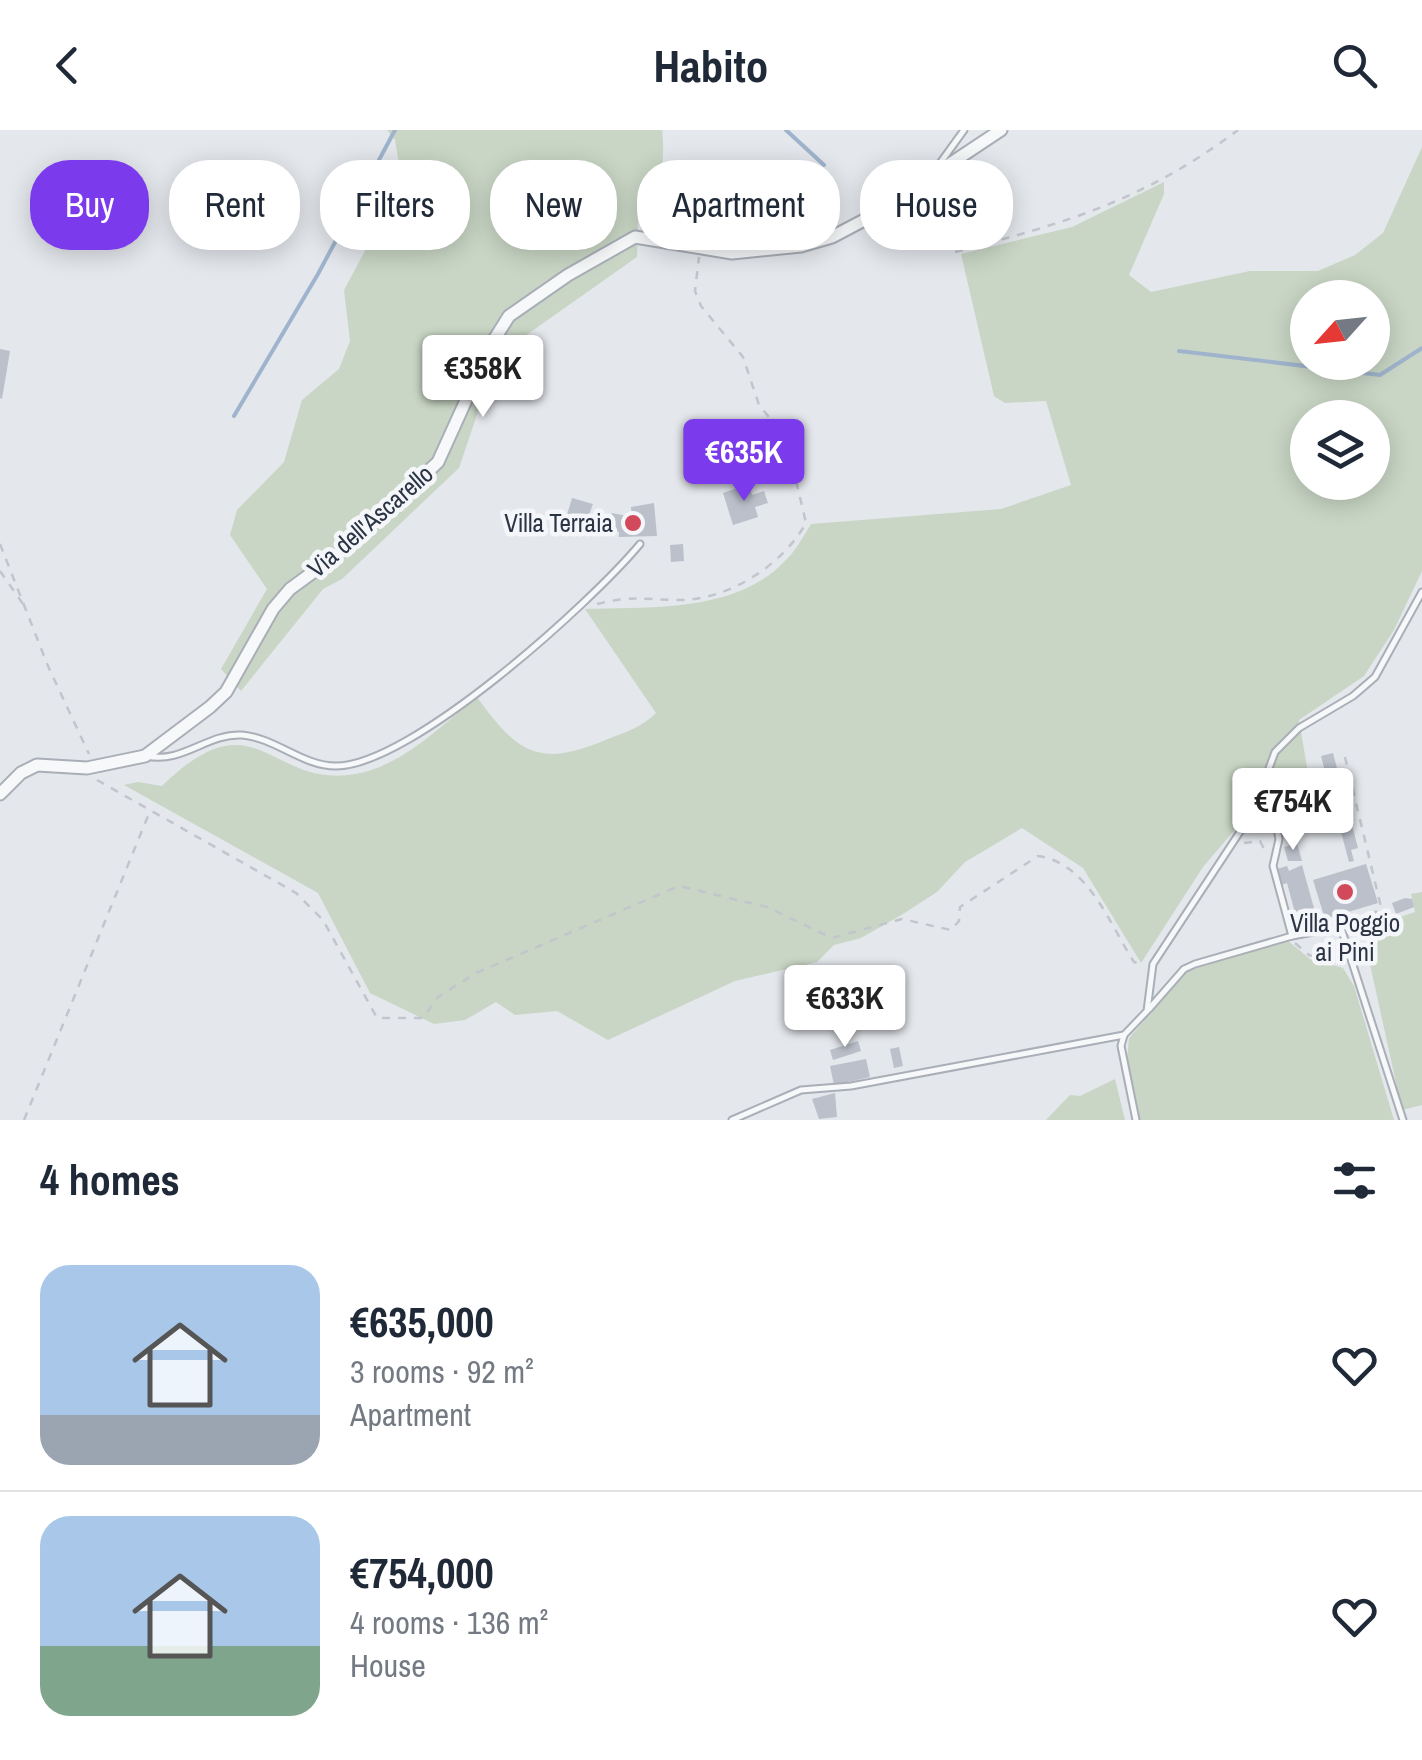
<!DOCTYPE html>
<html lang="en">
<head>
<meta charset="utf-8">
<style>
  body { margin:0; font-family:"Archivo Narrow",sans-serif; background:#f2f2f3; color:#1f2937; height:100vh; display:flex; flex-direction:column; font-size:38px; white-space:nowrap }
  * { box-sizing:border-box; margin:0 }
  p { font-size:32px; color:#747a83 }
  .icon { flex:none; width:55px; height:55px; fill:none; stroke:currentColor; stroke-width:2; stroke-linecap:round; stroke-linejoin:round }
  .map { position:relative; height:990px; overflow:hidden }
  .panel { display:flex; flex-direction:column; background:#fff; flex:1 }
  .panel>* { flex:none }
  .hud { position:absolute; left:30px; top:30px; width:1362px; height:90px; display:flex; gap:20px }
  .needle { width:65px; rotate:243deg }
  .controls { position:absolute; left:1290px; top:150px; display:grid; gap:20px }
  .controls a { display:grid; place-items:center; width:100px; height:100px; border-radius:50%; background:#fff; box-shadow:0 5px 25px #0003; font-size:50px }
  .price { position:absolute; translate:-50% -85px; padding:0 22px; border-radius:10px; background:#fff; color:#222; font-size:32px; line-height:65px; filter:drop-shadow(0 2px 5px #0008) }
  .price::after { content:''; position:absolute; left:50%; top:60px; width:30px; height:22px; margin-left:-15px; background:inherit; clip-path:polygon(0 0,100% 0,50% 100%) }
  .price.active { background:#7c3aed; color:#fff }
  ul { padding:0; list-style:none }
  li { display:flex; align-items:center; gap:30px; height:250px; padding:0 40px }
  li+li { border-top:2px solid #e0e1e3 }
  li span { display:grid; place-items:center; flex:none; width:280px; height:200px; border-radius:30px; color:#555 }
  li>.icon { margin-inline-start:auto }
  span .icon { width:120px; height:120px; fill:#fffc; stroke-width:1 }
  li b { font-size:42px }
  h2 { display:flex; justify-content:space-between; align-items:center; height:120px; padding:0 40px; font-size:42px }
  .chip { padding:0 35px; border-radius:40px; background:#fff; box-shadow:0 5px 25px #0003; font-size:35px; line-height:90px }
  .chip.active { background:#7c3aed; color:#fff }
  header { display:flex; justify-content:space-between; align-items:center; height:130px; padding:0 40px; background:#fff; font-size:45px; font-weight:700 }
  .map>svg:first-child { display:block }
  .green { fill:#c9d6c5; fill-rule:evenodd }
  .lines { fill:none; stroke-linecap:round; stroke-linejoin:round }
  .stream { stroke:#9fb4cc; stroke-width:4 }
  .building { fill:#bbc0ca }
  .lane-casing { stroke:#a9aeb7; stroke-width:9 }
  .street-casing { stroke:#a9aeb7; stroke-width:15 }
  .path { stroke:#c2c5cb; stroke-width:2.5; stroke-dasharray:8 8; stroke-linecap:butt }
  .lane { stroke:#f7f8fa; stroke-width:5 }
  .street { stroke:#f7f8fa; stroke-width:11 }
  .poi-dot { fill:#d1495b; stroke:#f4f6f9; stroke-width:4 }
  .labels { text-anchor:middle; stroke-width:9; stroke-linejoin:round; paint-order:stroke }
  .street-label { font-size:25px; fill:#2b3445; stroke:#f4f6f9 }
  .poi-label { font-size:25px; fill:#2b3445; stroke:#f4f6f9; text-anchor:end }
</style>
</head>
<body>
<header><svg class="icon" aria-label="back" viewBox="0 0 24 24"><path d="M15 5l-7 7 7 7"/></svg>Habito<svg class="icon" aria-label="search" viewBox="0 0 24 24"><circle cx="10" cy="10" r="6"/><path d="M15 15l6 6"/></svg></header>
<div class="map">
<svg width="1422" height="990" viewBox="0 0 1422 990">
  <rect width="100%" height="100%" fill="#e4e7ec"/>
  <g class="green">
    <path d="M387,0H662C666,30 660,70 638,89L637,127L515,213L483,267L459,338L342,449L323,459L241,561L221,539L267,459L230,405L237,380L284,332L302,270L339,239L350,211L344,160L402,52L395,10Z"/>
    <path d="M1422,17V441L1394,500L1364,546L1299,590L1308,643L1269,696L1244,689L1203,737L1141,833L1083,738L1022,698L965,732L937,762L903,784L861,808L834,815L817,832L735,851L608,910L557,881L515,885L496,872L465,890L434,894L370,863L318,763L124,655L138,652L162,656C257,563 268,659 355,644C401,637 442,595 477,567C519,625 539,638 608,609C626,602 642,597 656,583L585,479C649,477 735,483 784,432C795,422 803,407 811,394L1001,379L1071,355L1046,271L1005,273L994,266L961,124L1072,97L1164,52V64L1129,145L1151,162L1250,141H1318L1355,125L1383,103ZM1308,168H1372V232H1308ZM1308,288H1372V352H1308Z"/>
    <polygon points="1422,762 1422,975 1402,980 1368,825 1394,789 1415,782 1411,764"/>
    <polygon points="1287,810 1310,829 1343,838 1354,856 1394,990 1140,990 1126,941 1129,908 1187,841"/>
    <polygon points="1115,949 1125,990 1046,990 1070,965 1080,966"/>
  </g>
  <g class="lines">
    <g class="stream">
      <polyline points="786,0 824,35"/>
      <polyline points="1179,221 1380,245 1422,218"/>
      <polyline points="234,286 318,144 395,0"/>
    </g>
  </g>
  <g class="building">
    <polygon points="829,67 837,90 828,93 831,102 814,107 807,84 824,78 821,70"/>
    <polygon points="687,76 712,86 709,94 689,88 688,99 701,101 699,116 668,110 670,84 685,86"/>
    <polygon points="794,77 799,91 788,94 793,111 781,115 771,84"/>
    <polygon points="761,85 764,108 738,109 737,86"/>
    <polygon points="0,219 10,221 2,269 0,268"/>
    <polygon points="749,354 752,365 764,361 768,373 755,377 758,387 733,395 723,363"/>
    <polygon points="572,368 593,374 586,393 567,385"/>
    <polygon points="654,373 657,406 619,407 619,402 608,399 612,383 632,387 631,377"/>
    <polygon points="683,414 684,431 671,432 670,415"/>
    <polygon points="1333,623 1358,718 1351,720 1354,731 1349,732 1321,626"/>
    <polygon points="1297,713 1302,731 1288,731 1284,717"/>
    <polygon points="1366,734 1378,773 1325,789 1313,750"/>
    <polygon points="1302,735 1317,789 1298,794 1287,753 1282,755 1277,739 1287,736 1289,741"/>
    <polygon points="1405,768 1412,769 1414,777 1396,784 1392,773"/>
    <polygon points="858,911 861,921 833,930 830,920"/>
    <polygon points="899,917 903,936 894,938 890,919"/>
    <polygon points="866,929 870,947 834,955 830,936"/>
    <polygon points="835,963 837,987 819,989 812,969"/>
  </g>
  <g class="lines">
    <defs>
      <g id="lane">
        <polyline points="938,36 964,0"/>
        <path d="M147,626C182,634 208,603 242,605C276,608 302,636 336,636C411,636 591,473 640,414"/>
        <polyline points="1253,682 1263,677 1274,682 1279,709 1273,736 1292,806"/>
        <polyline points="1341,798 1403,990"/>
        <polyline points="1149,879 1184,839 1195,834 1292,806 1363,793"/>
        <polyline points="732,990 801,960 851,956 1124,905"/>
        <polyline points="1136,990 1121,916 1124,905 1147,881 1153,834 1253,682 1275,622 1299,598 1353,566 1375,547 1422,462"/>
      </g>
      <polyline id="street" points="0,664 21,643 37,635 87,638 145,626 210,577 226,562 273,479 290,459 350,415 438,332 492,213 509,186 568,145 635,107 732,123 801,116 832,107 870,87 1001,0"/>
    </defs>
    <use href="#lane" class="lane-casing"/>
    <use href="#street" class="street-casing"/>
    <g class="path">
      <path d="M955,122C1066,93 1145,70 1238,0"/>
      <polyline points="0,414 48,536 89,624"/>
      <polyline points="0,441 23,474"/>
      <path d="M597,474C628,466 644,469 675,470C726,472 782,436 806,393L786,308L759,275L743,227L701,176L695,161L699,127"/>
      <polyline points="1345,627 1381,777 1368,789"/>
      <path d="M97,650L296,763L323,790L377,888H423L438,867L476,843L679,756L767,777L832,808L902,789L951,800L959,791L960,777L1038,726C1088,733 1109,793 1134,832L1144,835"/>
      <polyline points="1244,713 1260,711 1266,723"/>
      <polyline points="1295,813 1309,825 1341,835"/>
      <polyline points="24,990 150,681"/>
    </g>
    <use href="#lane" class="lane"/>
    <use href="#street" class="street"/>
  </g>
  <g class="poi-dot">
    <circle cx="633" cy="393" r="10"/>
    <circle cx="1345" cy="762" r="10"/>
  </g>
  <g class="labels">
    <g class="street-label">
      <text transform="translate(370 391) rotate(-41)" y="9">Via dell'Ascarello</text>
    </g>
    <g class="poi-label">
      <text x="613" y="402">Villa Terraia</text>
      <text x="1345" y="802" text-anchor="middle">Villa Poggio<tspan x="1345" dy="29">ai Pini</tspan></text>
    </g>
  </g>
</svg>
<div class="controls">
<a><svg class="needle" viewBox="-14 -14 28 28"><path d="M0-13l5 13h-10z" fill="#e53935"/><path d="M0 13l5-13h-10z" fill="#747a83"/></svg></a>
<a><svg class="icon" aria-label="layers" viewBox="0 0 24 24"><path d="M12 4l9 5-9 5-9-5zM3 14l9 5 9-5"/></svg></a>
</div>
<b class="price" style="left:483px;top:290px">€358K</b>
<b class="price active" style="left:744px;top:374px">€635K</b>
<b class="price" style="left:1293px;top:723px">€754K</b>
<b class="price" style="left:845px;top:920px">€633K</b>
<div class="hud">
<a class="chip active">Buy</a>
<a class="chip">Rent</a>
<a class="chip">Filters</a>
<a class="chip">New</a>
<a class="chip">Apartment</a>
<a class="chip">House</a>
</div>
</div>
<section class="panel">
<h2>4 homes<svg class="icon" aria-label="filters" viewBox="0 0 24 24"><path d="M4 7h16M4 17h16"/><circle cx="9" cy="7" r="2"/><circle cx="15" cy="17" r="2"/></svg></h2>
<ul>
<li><span style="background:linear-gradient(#a9c7e8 75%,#9aa5b1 0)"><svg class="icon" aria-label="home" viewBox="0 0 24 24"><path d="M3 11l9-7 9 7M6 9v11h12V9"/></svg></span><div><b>€635,000</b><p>3 rooms · 92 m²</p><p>Apartment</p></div><svg class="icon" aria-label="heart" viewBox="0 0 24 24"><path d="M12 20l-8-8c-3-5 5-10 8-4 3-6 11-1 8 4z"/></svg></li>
<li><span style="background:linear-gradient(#a9c7e8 65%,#7fa58c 0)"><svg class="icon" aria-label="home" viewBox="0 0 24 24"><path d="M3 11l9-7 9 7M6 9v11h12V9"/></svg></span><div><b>€754,000</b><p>4 rooms · 136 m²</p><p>House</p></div><svg class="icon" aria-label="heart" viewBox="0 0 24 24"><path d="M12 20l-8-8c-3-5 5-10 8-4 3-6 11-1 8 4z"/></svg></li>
</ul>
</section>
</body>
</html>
